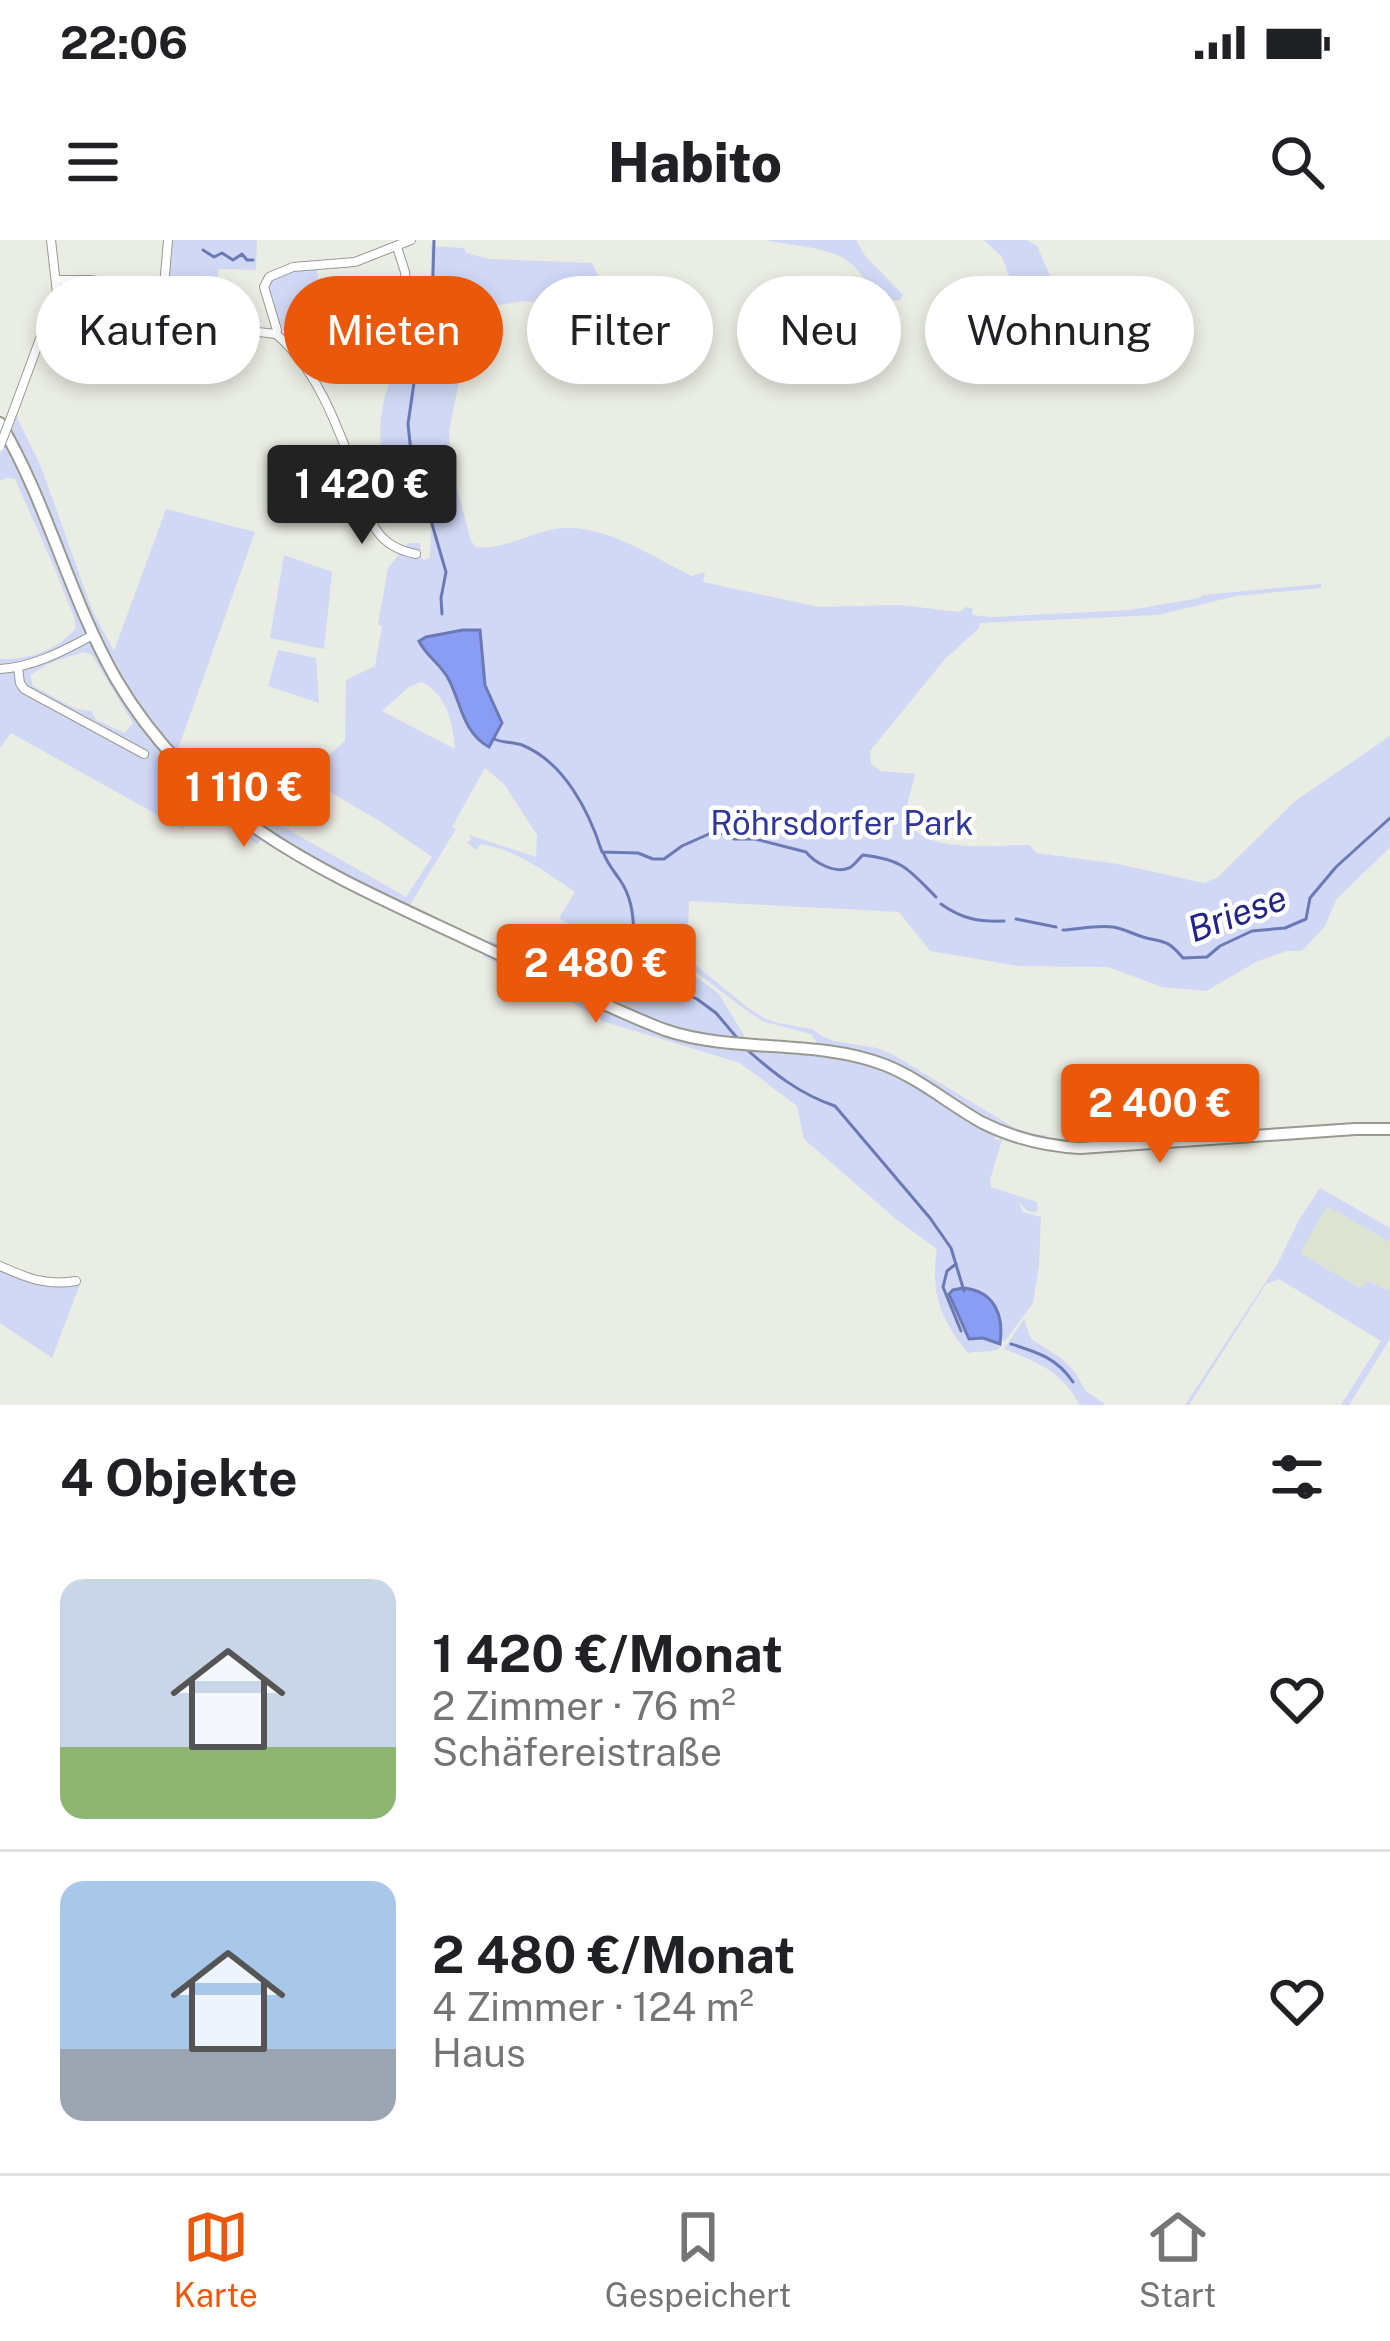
<!DOCTYPE html>
<html lang="de">
<head>
<meta charset="utf-8">
<style>
  body { margin:0; font-family:"Public Sans",sans-serif; background:#f6f6f6; color:#202124; height:100vh; display:flex; flex-direction:column; font-size:45px; white-space:nowrap }
  * { box-sizing:border-box; margin:0 }
  p { font-size:39px; color:#757577 }
  .icon { flex:none; width:66px; height:66px; fill:none; stroke:currentColor; stroke-width:2; stroke-linecap:round; stroke-linejoin:round }
  .map { position:relative; height:1165px; overflow:hidden }
  .drawer { display:flex; flex-direction:column; background:#fff; flex:1 }
  .drawer>* { flex:none }
  .hud { position:absolute; left:36px; top:36px; width:1320px; height:108px; display:flex; gap:24px }
  .price { position:absolute; translate:-50% -102px; padding:0 27px; border-radius:12px; background:#ea580c; color:#fff; font-size:39px; line-height:78px; filter:drop-shadow(0 3px 6px #0008) }
  .price::after { content:''; position:absolute; left:50%; top:72px; width:36px; height:27px; margin-left:-18px; background:inherit; clip-path:polygon(0 0,100% 0,50% 100%) }
  .price.current { background:#222; color:#fff }
  ul { padding:0; list-style:none }
  li { display:flex; align-items:center; gap:36px; height:300px; padding:0 60px }
  li+li { border-top:3px solid #e0e0e0 }
  li span { display:grid; place-items:center; flex:none; width:336px; height:240px; border-radius:24px; color:#555 }
  li>.icon { margin-inline-start:auto }
  span .icon { width:144px; height:144px; fill:#fffc; stroke-width:1 }
  li b { font-size:51px }
  h2 { display:flex; justify-content:space-between; align-items:center; height:144px; padding:0 60px; font-size:51px }
  .chip { padding:0 42px; border-radius:54px; background:#fff; box-shadow:0 6px 18px #0003; font-size:42px; line-height:108px }
  .chip.current { background:#ea580c; color:#fff }
  .status { display:flex; justify-content:space-between; align-items:center; height:84px; padding:0 60px; background:#fff; direction:ltr }
  .status svg { height:33px; fill:currentColor }
  header { display:flex; justify-content:space-between; align-items:center; height:156px; padding:0 60px; background:#fff; font-size:54px; font-weight:800 }
  .tabs { display:flex; justify-content:space-around; align-items:center; height:168px; border-top:3px solid #e0e0e0; background:#fff; font-size:33px; color:#757577 }
  .tabs a { display:grid; justify-items:center; gap:6px }
  .tabs .current { color:#ea580c }
  .map>svg:first-child { display:block }
  .built { fill:#dde3d1 }
  .green { fill:#d0d8f5; fill-rule:evenodd }
  .water { fill:#899df4; stroke:#6b79b5; stroke-width:3 }
  .lines { fill:none; stroke-linecap:round; stroke-linejoin:round }
  .stream { stroke:#6b79b5; stroke-width:3 }
  .minor-casing { stroke:#979a90; stroke-width:10 }
  .major-casing { stroke:#979a90; stroke-width:14 }
  .minor { stroke:#fff; stroke-width:8 }
  .major { stroke:#fff; stroke-width:10 }
  .minor-bridge-casing { stroke:#979a90; stroke-width:10; stroke-linecap:butt }
  .minor-bridge { stroke:#fff; stroke-width:8 }
  .labels { text-anchor:middle; stroke-width:9; stroke-linejoin:round; paint-order:stroke }
  .park-label { font-size:33px; fill:#2f379a; stroke:#fff }
  .water-label { font-size:36px; font-style:italic; fill:#222487; stroke:#fff }
</style>
</head>
<body>
<div class="status"><b>22:06</b><svg viewBox="0 0 49 12"><path d="M0 12V9h3v3zM5 12V6h3v6zM10 12V3h3v9zM15 12V0h3v12zM26 1h20v11H26zM47 4h2v5h-2z"/></svg></div>
<header><svg class="icon" aria-label="menu" viewBox="0 0 24 24"><path d="M4 6h16M4 12h16M4 18h16"/></svg>Habito<svg class="icon" aria-label="search" viewBox="0 0 24 24"><circle cx="10" cy="10" r="6"/><path d="M15 15l6 6"/></svg></header>
<div class="map">
<svg width="1390" height="1165" viewBox="0 0 1390 1165">
  <rect width="100%" height="100%" fill="#eaede3"/>
  <polygon class="built" points="1327,966 1390,1002 1390,1051 1368,1041 1361,1048 1299,1013"/>
  <g class="green">
    <polygon points="163,0 257,0 256,30 218,29 218,45 186,50 161,48"/>
    <path d="M765,0H856L866,17L903,55L900,60C876,64 867,36 849,22C830,7 789,5 765,0Z"/>
    <polygon points="984,0 1027,0 1037,6 1065,70 1097,96 1076,139 1078,122 1059,116 1052,108 1036,85 1027,64 1013,46 1002,17"/>
    <path d="M431,6L464,8L466,13L490,19L592,23L614,71L612,73L525,61L486,67L479,74L467,104L449,190L451,226L471,301L476,307C500,310 527,295 550,290C599,279 650,316 692,336L705,332L703,342L819,367L900,365L960,372L966,367L972,368L973,375L991,377L1130,370L1199,358L1203,355L1321,344V348L1236,356L1158,375L980,383L979,388L945,419L870,511L871,524L881,531L915,534C913,546 906,562 907,573C909,616 1000,605 1029,605L1037,613L1118,624L1204,643L1218,637L1295,561L1390,496V607L1336,660L1325,686L1302,711H1287L1258,721L1206,751L1162,747L1108,727L1018,726L930,711L899,672L689,661L687,718L747,767L764,778L777,783L812,789L822,796L834,801L877,808L892,814L1013,887L1035,895H1047V899L1042,901L995,885L937,848L820,807L811,794L762,781L750,773L649,697L654,691L652,689C640,699 624,697 613,710L559,678L575,652C546,632 517,610 481,604L476,610L467,602L471,600L469,595L536,617L537,595L504,544L485,528L452,587L456,589L410,665L405,663L403,666L267,595L257,604L200,561L183,589L11,493L0,508V419C28,420 58,410 76,388L74,377L54,327L15,239L6,238L0,241V214L16,175L41,227L93,372L114,411L166,269L255,292L178,509L208,544L406,657L432,617L378,580L309,540L330,514L345,501L346,440L375,426L382,386L378,384L388,328L408,303H420L421,318L424,320L430,317L432,272L395,262C369,193 380,156 410,92L427,99L432,71ZM463,390H480L485,445L502,483L489,507L480,502L457,465L449,440L423,410L426,397ZM83,412L92,415L133,483L125,493L96,480L91,471L76,469L33,446L30,435L50,423ZM421,442C447,453 453,484 455,509L382,471L409,447Z"/>
    <polygon points="302,29 317,29 319,52 303,76 313,97 299,105 292,93 285,96 268,53 271,39"/>
    <polygon points="76,42 129,49 123,81 57,73 62,69 66,43"/>
    <polygon points="284,315 332,332 324,409 270,398"/>
    <polygon points="278,410 316,418 319,463 268,446"/>
    <polygon points="489,700 565,736 597,741 613,716 620,717 633,703 647,701 718,753 747,800 681,791 648,779 490,706"/>
    <path d="M486,714L644,786L718,807L831,815L861,821L900,836L996,893L995,899L998,900L1003,896L990,940L991,947L1037,962L1038,970C1028,977 1023,965 1018,961L1023,972L1041,977L1039,1026L1033,1063L1005,1101L1002,1100C995,1070 994,1042 953,1050L966,1094L991,1101L1001,1107C993,1114 979,1110 968,1113C941,1080 930,1053 937,1009L897,980L804,899L797,866L740,823L602,781L542,744L482,716Z"/>
    <polygon points="1320,948 1390,988 1390,1002 1327,966 1300,1013 1360,1048 1368,1041 1390,1051 1390,1099 1349,1165 1341,1165 1381,1101 1279,1039 1266,1044 1189,1165 1185,1165 1278,1023 1299,980"/>
    <path d="M0,1030C31,1043 45,1050 80,1044L52,1118L0,1083Z"/>
    <path d="M1024,1079L1031,1099L1061,1118L1074,1131L1086,1151L1106,1165H1080C1061,1131 1040,1123 1004,1109Z"/>
  </g>
  <g class="water">
    <path d="M463,390H480L485,445L502,483L489,507C463,493 461,463 449,440C442,425 426,416 419,401L426,397Z"/>
    <path d="M963,1048C996,1051 1004,1077 1000,1104L983,1098L969,1099L949,1054L953,1050Z"/>
  </g>
  <g class="lines">
    <g class="stream">
      <polyline points="434,0 431,98 422,111 416,129 408,184 411,212 446,332 441,358 442,374"/>
      <polyline points="203,10 214,17 222,13 233,20 242,14 247,20 253,20"/>
      <path d="M494,499C503,503 513,502 522,505C564,522 589,571 602,612L638,613L653,619H664L682,606L711,593L728,594L734,599H755L806,612C814,622 834,634 849,628C855,625 858,619 863,615C904,620 908,629 936,657"/>
      <path d="M603,612C607,623 613,630 620,640C631,656 633,673 634,692"/>
      <path d="M941,664C962,679 979,682 1004,681"/>
      <polyline points="1016,679 1056,687"/>
      <path d="M1063,690C1079,689 1097,685 1113,687C1126,689 1138,697 1151,699C1168,702 1171,704 1183,718L1207,717L1220,706L1252,691L1285,688L1306,679L1310,658L1336,627L1390,578"/>
      <polyline points="637,708 668,746 697,759 716,773 738,799"/>
      <path d="M744,807C772,832 799,854 835,866L930,978L951,1008L964,1051"/>
      <polyline points="956,1024 947,1031 943,1047 961,1091"/>
      <path d="M1011,1104C1037,1112 1057,1118 1073,1142"/>
    </g>
    <defs>
      <g id="minor">
        <polyline points="397,7 405,32 408,65"/>
        <polyline points="57,40 90,40 134,46 180,77 197,85 276,94"/>
        <polyline points="150,56 164,47 168,0"/>
        <path d="M276,94C318,130 338,188 357,238C363,255 367,276 377,291C386,304 400,311 416,314"/>
        <polyline points="276,94 277,90 264,47 269,37 293,27 355,22 411,0"/>
        <path d="M294,113C319,97 340,84 370,90L378,83L396,86"/>
        <polyline points="13,172 57,53 51,0"/>
        <polyline points="18,428 20,443 24,449 144,514"/>
        <path d="M0,429C34,427 63,411 93,395"/>
        <path d="M0,1026C27,1038 46,1046 76,1041"/>
      </g>
      <path id="major" d="M0,183C48,264 69,357 116,439C201,584 331,635 475,703C538,732 600,765 665,790C736,814 815,798 885,825C920,839 949,864 981,882C1012,898 1045,906 1080,908L1355,889H1390"/>
    </defs>
    <use href="#minor" class="minor-casing"/>
    <use href="#major" class="major-casing"/>
    <use href="#minor" class="minor"/>
    <use href="#major" class="major"/>
    <defs>
      <polyline id="minor-bridge" points="0,206 13,172"/>
    </defs>
    <use href="#minor-bridge" class="minor-bridge-casing"/>
    <use href="#minor-bridge" class="minor-bridge"/>
  </g>
  <g class="labels">
    <g class="park-label">
      <text x="842" y="595">Röhrsdorfer Park</text>
    </g>
    <g class="water-label">
      <text transform="translate(1237 673) rotate(-20)" y="13">Briese</text>
    </g>
  </g>
</svg>
<b class="price current" style="left:362px;top:307px">1 420 €</b>
<b class="price" style="left:244px;top:610px">1 110 €</b>
<b class="price" style="left:596px;top:786px">2 480 €</b>
<b class="price" style="left:1160px;top:926px">2 400 €</b>
<div class="hud">
<a class="chip">Kaufen</a>
<a class="chip current">Mieten</a>
<a class="chip">Filter</a>
<a class="chip">Neu</a>
<a class="chip">Wohnung</a>
</div>
</div>
<section class="drawer">
<h2>4 Objekte<svg class="icon" aria-label="filters" viewBox="0 0 24 24"><path d="M4 7h16M4 17h16"/><circle cx="9" cy="7" r="2"/><circle cx="15" cy="17" r="2"/></svg></h2>
<ul>
<li><span style="background:linear-gradient(#c9d6e8 70%,#8fb573 0)"><svg class="icon" aria-label="home" viewBox="0 0 24 24"><path d="M3 11l9-7 9 7M6 9v11h12V9"/></svg></span><div><b>1 420 €/Monat</b><p>2 Zimmer · 76 m²</p><p>Schäfereistraße</p></div><svg class="icon" aria-label="heart" viewBox="0 0 24 24"><path d="M12 20l-8-8c-3-5 5-10 8-4 3-6 11-1 8 4z"/></svg></li>
<li><span style="background:linear-gradient(#a9c7e8 70%,#9aa5b1 0)"><svg class="icon" aria-label="home" viewBox="0 0 24 24"><path d="M3 11l9-7 9 7M6 9v11h12V9"/></svg></span><div><b>2 480 €/Monat</b><p>4 Zimmer · 124 m²</p><p>Haus</p></div><svg class="icon" aria-label="heart" viewBox="0 0 24 24"><path d="M12 20l-8-8c-3-5 5-10 8-4 3-6 11-1 8 4z"/></svg></li>
</ul>
</section>
<nav class="tabs">
<a class="current"><svg class="icon" aria-label="map" viewBox="0 0 24 24"><path d="M3 6l6-2 6 2 6-2v14l-6 2-6-2-6 2zM9 4v14M15 6v14"/></svg>Karte</a>
<a><svg class="icon" aria-label="saved" viewBox="0 0 24 24"><path d="M7 4h10v16l-5-4-5 4z"/></svg>Gespeichert</a>
<a><svg class="icon" aria-label="home" viewBox="0 0 24 24"><path d="M3 11l9-7 9 7M6 9v11h12V9"/></svg>Start</a>
</nav>
</body>
</html>
